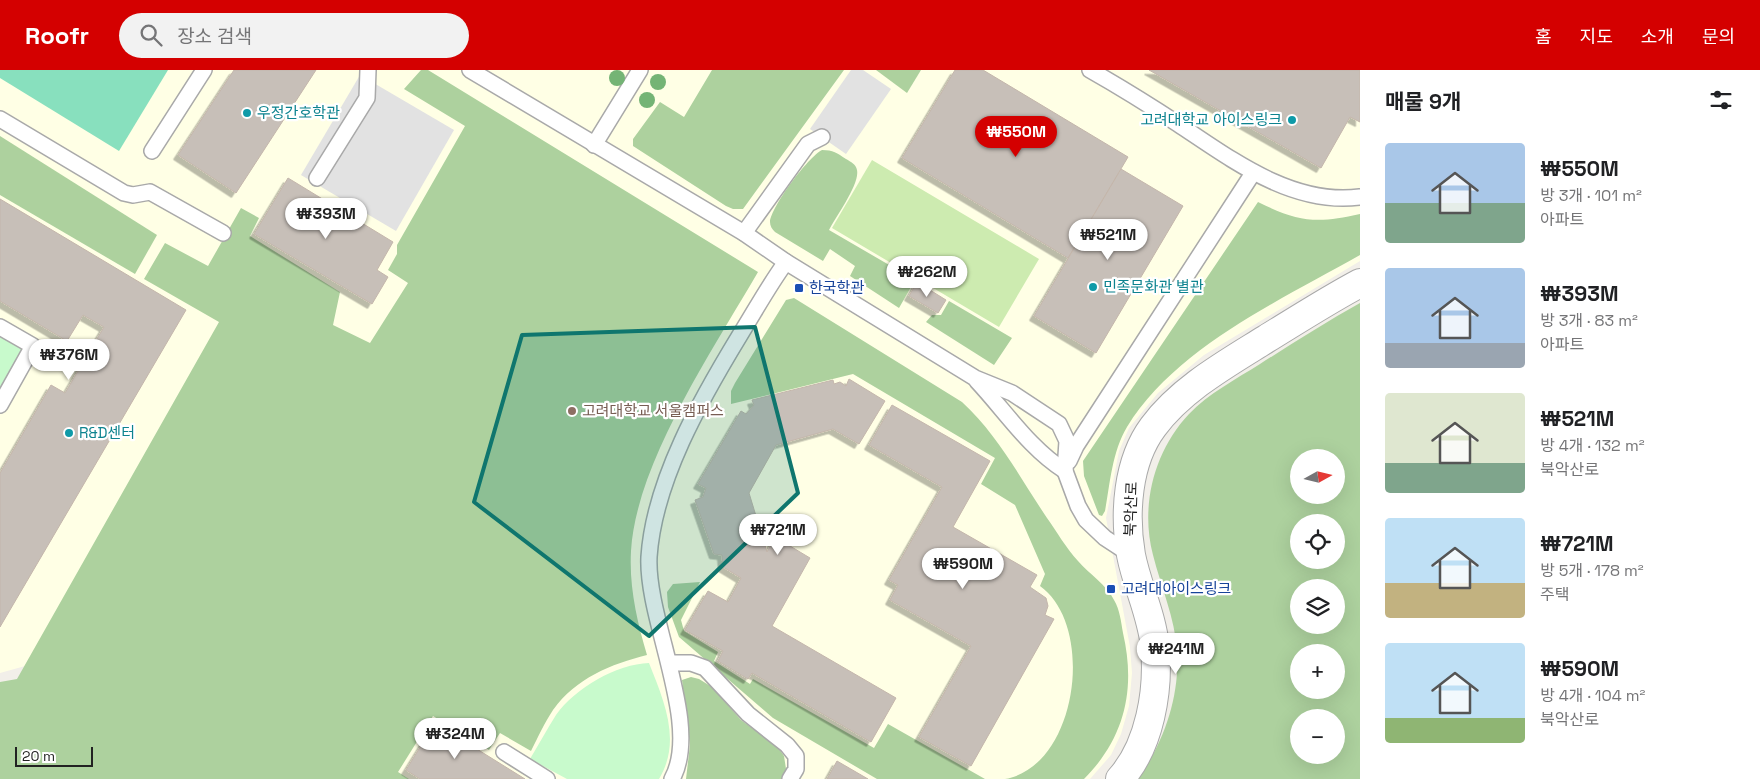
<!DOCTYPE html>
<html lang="ko">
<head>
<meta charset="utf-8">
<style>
  body { margin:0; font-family:"Space Grotesk","Noto Sans KR",sans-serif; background:#f2f2f2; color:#202124; height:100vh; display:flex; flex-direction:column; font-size:19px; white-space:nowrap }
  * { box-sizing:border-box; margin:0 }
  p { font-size:16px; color:#757577 }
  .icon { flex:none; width:28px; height:28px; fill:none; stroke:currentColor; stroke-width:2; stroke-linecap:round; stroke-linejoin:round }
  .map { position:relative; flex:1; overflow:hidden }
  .sheet { display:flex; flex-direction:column; background:#fff; width:400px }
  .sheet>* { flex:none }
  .needle { width:32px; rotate:82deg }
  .buttons { position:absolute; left:1290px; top:379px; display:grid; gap:10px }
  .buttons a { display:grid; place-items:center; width:55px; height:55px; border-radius:50%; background:#fff; box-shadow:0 5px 20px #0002; font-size:25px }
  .scale { position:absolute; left:15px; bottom:12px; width:78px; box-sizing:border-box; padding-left:5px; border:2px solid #222; border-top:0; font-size:14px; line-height:18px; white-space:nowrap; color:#222; -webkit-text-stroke:4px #fff; paint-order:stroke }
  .price { position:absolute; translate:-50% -42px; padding:0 11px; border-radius:18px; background:#fff; color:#222; font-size:16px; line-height:32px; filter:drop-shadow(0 1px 2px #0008) }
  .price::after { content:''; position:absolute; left:50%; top:30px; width:15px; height:11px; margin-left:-8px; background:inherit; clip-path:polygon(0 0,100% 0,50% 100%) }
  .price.selected { background:#d40000; color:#fff }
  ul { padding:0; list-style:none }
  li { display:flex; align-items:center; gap:15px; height:125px; padding:0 25px }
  li span { display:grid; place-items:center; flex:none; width:140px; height:100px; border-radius:5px; color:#555 }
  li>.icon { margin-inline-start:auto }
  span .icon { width:60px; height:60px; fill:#fffc; stroke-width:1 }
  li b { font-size:21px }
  h2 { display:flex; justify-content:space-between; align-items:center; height:60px; padding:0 25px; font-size:21px }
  header { display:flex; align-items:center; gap:30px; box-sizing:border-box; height:70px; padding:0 25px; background:#d40000; color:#fff }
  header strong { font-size:24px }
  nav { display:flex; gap:28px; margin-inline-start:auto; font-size:18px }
  .search { width:350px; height:45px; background:#f2f2f2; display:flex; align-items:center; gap:12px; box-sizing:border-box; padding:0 18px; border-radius:28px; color:#757577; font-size:19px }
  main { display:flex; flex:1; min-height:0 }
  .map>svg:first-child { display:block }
  .education { fill:#ffffe5 }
  .grass { fill:#cdebb0 }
  .forest { fill:#add19e; fill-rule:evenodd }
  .park { fill:#c8facc }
  .pitch { fill:#88e0be }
  .parking { fill:#e2e2e2 }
  .building { fill:#c7bfb8; stroke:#c4b6ab; filter:url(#shadow) }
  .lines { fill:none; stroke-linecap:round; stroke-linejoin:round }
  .service-casing { stroke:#a9a9a9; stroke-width:18 }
  .tertiary-casing { stroke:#a9a9a9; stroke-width:30 }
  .service { stroke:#fff; stroke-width:15 }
  .tertiary { stroke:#fff; stroke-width:28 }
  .tree { fill:#74b475 }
  .marked { fill:#0f766e; fill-opacity:0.2; stroke:#0f766e; stroke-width:4; stroke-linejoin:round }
  .culture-dot { fill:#0f9aa8; stroke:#fff; stroke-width:2 }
  .transit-dot { fill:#1a4fb4; stroke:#fff; stroke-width:2 }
  .education-dot { fill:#8d6e63; stroke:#fff; stroke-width:2 }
  .labels { text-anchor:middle; stroke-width:4.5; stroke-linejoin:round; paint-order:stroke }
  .culture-label { font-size:15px; fill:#0d838f; stroke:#fff; text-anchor:start }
  .transit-label { font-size:15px; fill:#164399; stroke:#fff; text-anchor:start }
  .education-label { font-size:15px; fill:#785e54; stroke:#fff; text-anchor:start }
  .street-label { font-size:15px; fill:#222; stroke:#fff }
</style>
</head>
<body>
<header>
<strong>Roofr</strong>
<div class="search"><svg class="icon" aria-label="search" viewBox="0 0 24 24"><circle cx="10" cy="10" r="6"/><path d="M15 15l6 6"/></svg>장소 검색</div>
<nav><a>홈</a><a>지도</a><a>소개</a><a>문의</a></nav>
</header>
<main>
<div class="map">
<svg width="1360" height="709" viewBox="0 0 1360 709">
  <defs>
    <filter id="shadow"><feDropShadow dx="-4.5" dy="4.5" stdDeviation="0" flood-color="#0004"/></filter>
  </defs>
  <rect width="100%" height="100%" fill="#f2efe9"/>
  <polygon class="education" points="0,0 1360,0 1360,191 1204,285 1158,323 1129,358 1119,381 1106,448 1130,577 1132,603 1129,636 1121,664 1111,685 1090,709 228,709 72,583 0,603"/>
  <polygon class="grass" points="872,90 1039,189 999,257 832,158"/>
  <g class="forest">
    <path d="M421,0H428L758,202C714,278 636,393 631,481C629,517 637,551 647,585C611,594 576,608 553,640C545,652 538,667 531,681L500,663L489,680L433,646L398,702L409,709H0V612L17,609L219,252L144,209L165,173L208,196L241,138L259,148L250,166L340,222L333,255L370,273L408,213L388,200L397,184V175L465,56L404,19Z"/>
    <polygon points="712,0 844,0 743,139 733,139 726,136 633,76 633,69 660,32 684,47"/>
    <polygon points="876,0 921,0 907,23"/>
    <polygon points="0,66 157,165 135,204 0,125"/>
    <path d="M822,80C833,80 837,83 846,89C851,92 856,94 857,100C860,114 836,146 829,160L915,210L899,238L850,206L855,196L830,179L823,191L775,162C772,159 770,156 770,152C771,137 808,87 822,80Z"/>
    <path d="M1258,132C1298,152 1317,154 1360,144V185C1281,230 1176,277 1127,357C1112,382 1110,414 1105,441L1102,446L1099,445L1084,406L1083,391Z"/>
    <path d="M794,228L962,332C998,365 1020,408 1047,448C1057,462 1066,478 1078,491C1089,504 1107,515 1114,530C1120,540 1121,552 1123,563C1136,619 1125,668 1084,709H1005C1078,696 1096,556 1040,516L1045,504L1015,435L981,414L995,388L853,304L731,334V321L735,313L786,230Z"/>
    <polygon points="949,231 1012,268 994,295 926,252 932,245 941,245"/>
    <path d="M1360,233V709H1138C1164,672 1180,627 1177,581C1175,548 1161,517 1153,485C1140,436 1154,381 1189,344C1208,324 1236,309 1260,294C1293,273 1326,252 1360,233ZM1299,388H1336V425H1299ZM1299,452H1336V490H1299ZM1299,518H1336V555H1299ZM1299,582H1336V620H1299ZM1299,648H1336V685H1299Z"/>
    <polygon points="700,512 681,550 684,561 718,582 714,591 750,614 753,609 874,678 888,654 985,709 877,709 773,648 679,567 668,537 667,522 673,514"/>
    <polygon points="691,607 699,609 712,617 741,650 778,677 784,686 786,699 782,709 686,709 690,675 682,610"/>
  </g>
  <g class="park">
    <polygon points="0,263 26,277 0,323"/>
    <path d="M649,593C664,631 682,671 659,709H567L530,689C539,674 547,659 556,645C575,618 617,594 649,593Z"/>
  </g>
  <polygon class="pitch" points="0,0 168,0 119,81 0,8"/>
  <g class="parking">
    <polygon points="851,0 863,0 891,19 846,84 810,59"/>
    <polygon points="360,5 454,60 396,161 301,105"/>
  </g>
  <g class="building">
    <polygon points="234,0 316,0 236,123 178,85"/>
    <polygon points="955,0 983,0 1128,87 1068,188 902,88"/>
    <polygon points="1149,0 1360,0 1360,52 1350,47 1321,98"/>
    <polygon points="1121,99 1183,136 1096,283 1034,246"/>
    <polygon points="288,108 393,172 377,200 388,207 372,234 254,164"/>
    <polygon points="0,129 186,240 0,557 0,403 51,315 65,323 104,257 83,245 67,271 0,231"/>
    <polygon points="917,212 946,230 938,243 909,226"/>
    <polygon points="849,309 885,331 859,374 833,359 776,375 749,423 767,482 775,467 810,488 772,556 896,628 871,672 752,603 748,609 718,591 723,581 685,560 708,521 728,532 741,508 723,497 722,485 714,484 695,430 703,427 706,418 698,414 741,341 746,344 754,335 752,330 833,310 834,314 840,312 846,316"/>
    <polygon points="892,335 990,391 953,457 1037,505 1030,517 1046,528 1048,536 1045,545 1054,549 971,696 919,667 971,576 890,530 898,515 889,510 942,417 869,375"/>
    <polygon points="435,653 525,709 420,709 406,700"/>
    <polygon points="837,691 868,709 827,709"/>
  </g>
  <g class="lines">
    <defs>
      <g id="service">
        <polyline points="470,0 744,163 786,192 975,308 1012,323 1059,354 1067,371 1065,401 1078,436 1086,450 1105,468 1131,485"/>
        <path d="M1090,0C1120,17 1149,35 1178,54C1231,89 1292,136 1360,127"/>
        <polyline points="0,49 124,123 133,125 150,122 223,163"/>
        <polyline points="594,75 640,0"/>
        <polyline points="152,81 204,0"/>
        <polyline points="317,108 367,28 368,0"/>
        <polyline points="744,163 808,74 822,67"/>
        <polyline points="0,257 33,276 0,335"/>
        <path d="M977,311C1006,342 1029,378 1065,401"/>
        <polyline points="1069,391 1076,376 1253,103"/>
        <polyline points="670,593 691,593 705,598 748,644 787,675 796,686 796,699 790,709"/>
        <polyline points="504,682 547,709"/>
        <path d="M672,709C702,655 646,550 649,487C654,411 701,329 740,265C755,241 769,215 786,192"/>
      </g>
      <path id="tertiary" d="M1120,709C1150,676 1159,620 1155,577C1152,545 1137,516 1131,485C1124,444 1127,392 1153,357C1181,319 1226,294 1266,269C1297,250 1328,230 1360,213"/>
    </defs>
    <use href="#service" class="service-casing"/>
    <use href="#tertiary" class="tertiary-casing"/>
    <use href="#service" class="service"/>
    <use href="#tertiary" class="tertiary"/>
  </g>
  <g class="tree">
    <circle cx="617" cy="8" r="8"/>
    <circle cx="658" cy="12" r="8"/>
    <circle cx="647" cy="30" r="8"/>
  </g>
  <path class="marked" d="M755,257L798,423L649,566L474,432L522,265Z"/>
  <g class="culture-dot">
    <circle cx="247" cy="43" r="5"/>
    <circle cx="1292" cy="50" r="5"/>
    <circle cx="1093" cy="217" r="5"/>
    <circle cx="69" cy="363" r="5"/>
  </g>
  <g class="transit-dot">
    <rect x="794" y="213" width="10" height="10" rx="2.5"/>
    <rect x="1106" y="514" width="10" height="10" rx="2.5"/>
  </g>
  <circle class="education-dot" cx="572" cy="341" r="5"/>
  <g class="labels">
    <g class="culture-label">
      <text x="257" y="48">우정간호학관</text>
      <text x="1282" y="55" text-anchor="end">고려대학교 아이스링크</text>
      <text x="1103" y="222">민족문화관 별관</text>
      <text x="79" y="368">R&amp;D센터</text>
    </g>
    <g class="transit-label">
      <text x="809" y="223">한국학관</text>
      <text x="1121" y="524">고려대아이스링크</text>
    </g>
    <g class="education-label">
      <text x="582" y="346">고려대학교 서울캠퍼스</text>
    </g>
    <g class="street-label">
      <text transform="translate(1131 439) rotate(-88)" y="5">북악산로</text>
    </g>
  </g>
</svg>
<div class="buttons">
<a><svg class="needle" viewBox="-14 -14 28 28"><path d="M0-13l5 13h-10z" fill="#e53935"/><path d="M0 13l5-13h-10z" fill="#757577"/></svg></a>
<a><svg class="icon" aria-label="locate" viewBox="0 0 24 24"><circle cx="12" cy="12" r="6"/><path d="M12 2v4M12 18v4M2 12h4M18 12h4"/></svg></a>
<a><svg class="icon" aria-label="layers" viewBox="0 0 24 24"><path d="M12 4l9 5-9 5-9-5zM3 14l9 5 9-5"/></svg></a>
<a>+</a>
<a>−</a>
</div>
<div class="scale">20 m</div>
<b class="price selected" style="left:1016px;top:88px">₩550M</b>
<b class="price" style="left:326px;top:170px">₩393M</b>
<b class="price" style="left:1108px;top:191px">₩521M</b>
<b class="price" style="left:927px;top:228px">₩262M</b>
<b class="price" style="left:69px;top:311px">₩376M</b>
<b class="price" style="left:778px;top:486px">₩721M</b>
<b class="price" style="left:963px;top:520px">₩590M</b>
<b class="price" style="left:1176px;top:605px">₩241M</b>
<b class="price" style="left:455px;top:690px">₩324M</b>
</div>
<section class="sheet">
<h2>매물 9개<svg class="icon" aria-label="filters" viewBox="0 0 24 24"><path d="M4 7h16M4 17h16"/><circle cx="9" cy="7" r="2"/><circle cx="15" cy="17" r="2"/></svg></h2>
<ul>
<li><span style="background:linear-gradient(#a9c7e8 60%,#7fa58c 0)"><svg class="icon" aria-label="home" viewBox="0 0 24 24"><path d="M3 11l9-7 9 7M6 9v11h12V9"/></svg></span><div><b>₩550M</b><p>방 3개 · 101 m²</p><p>아파트</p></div></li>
<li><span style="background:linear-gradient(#a9c7e8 75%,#9aa5b1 0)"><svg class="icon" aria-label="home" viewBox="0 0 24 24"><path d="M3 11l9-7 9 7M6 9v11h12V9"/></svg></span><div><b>₩393M</b><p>방 3개 · 83 m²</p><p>아파트</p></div></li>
<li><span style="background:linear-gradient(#dfe7d0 70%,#7fa58c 0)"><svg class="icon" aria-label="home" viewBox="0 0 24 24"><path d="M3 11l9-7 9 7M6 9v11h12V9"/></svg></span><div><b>₩521M</b><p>방 4개 · 132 m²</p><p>북악산로</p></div></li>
<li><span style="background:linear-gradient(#bfe0f5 65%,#c2b280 0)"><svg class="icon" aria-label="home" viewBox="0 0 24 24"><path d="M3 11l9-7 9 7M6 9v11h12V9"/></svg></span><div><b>₩721M</b><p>방 5개 · 178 m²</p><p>주택</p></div></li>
<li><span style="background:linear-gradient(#bfe0f5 75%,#8fb573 0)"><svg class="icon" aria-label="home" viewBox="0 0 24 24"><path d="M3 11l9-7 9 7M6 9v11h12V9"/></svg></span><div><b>₩590M</b><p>방 4개 · 104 m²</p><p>북악산로</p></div></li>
</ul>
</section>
</main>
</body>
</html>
